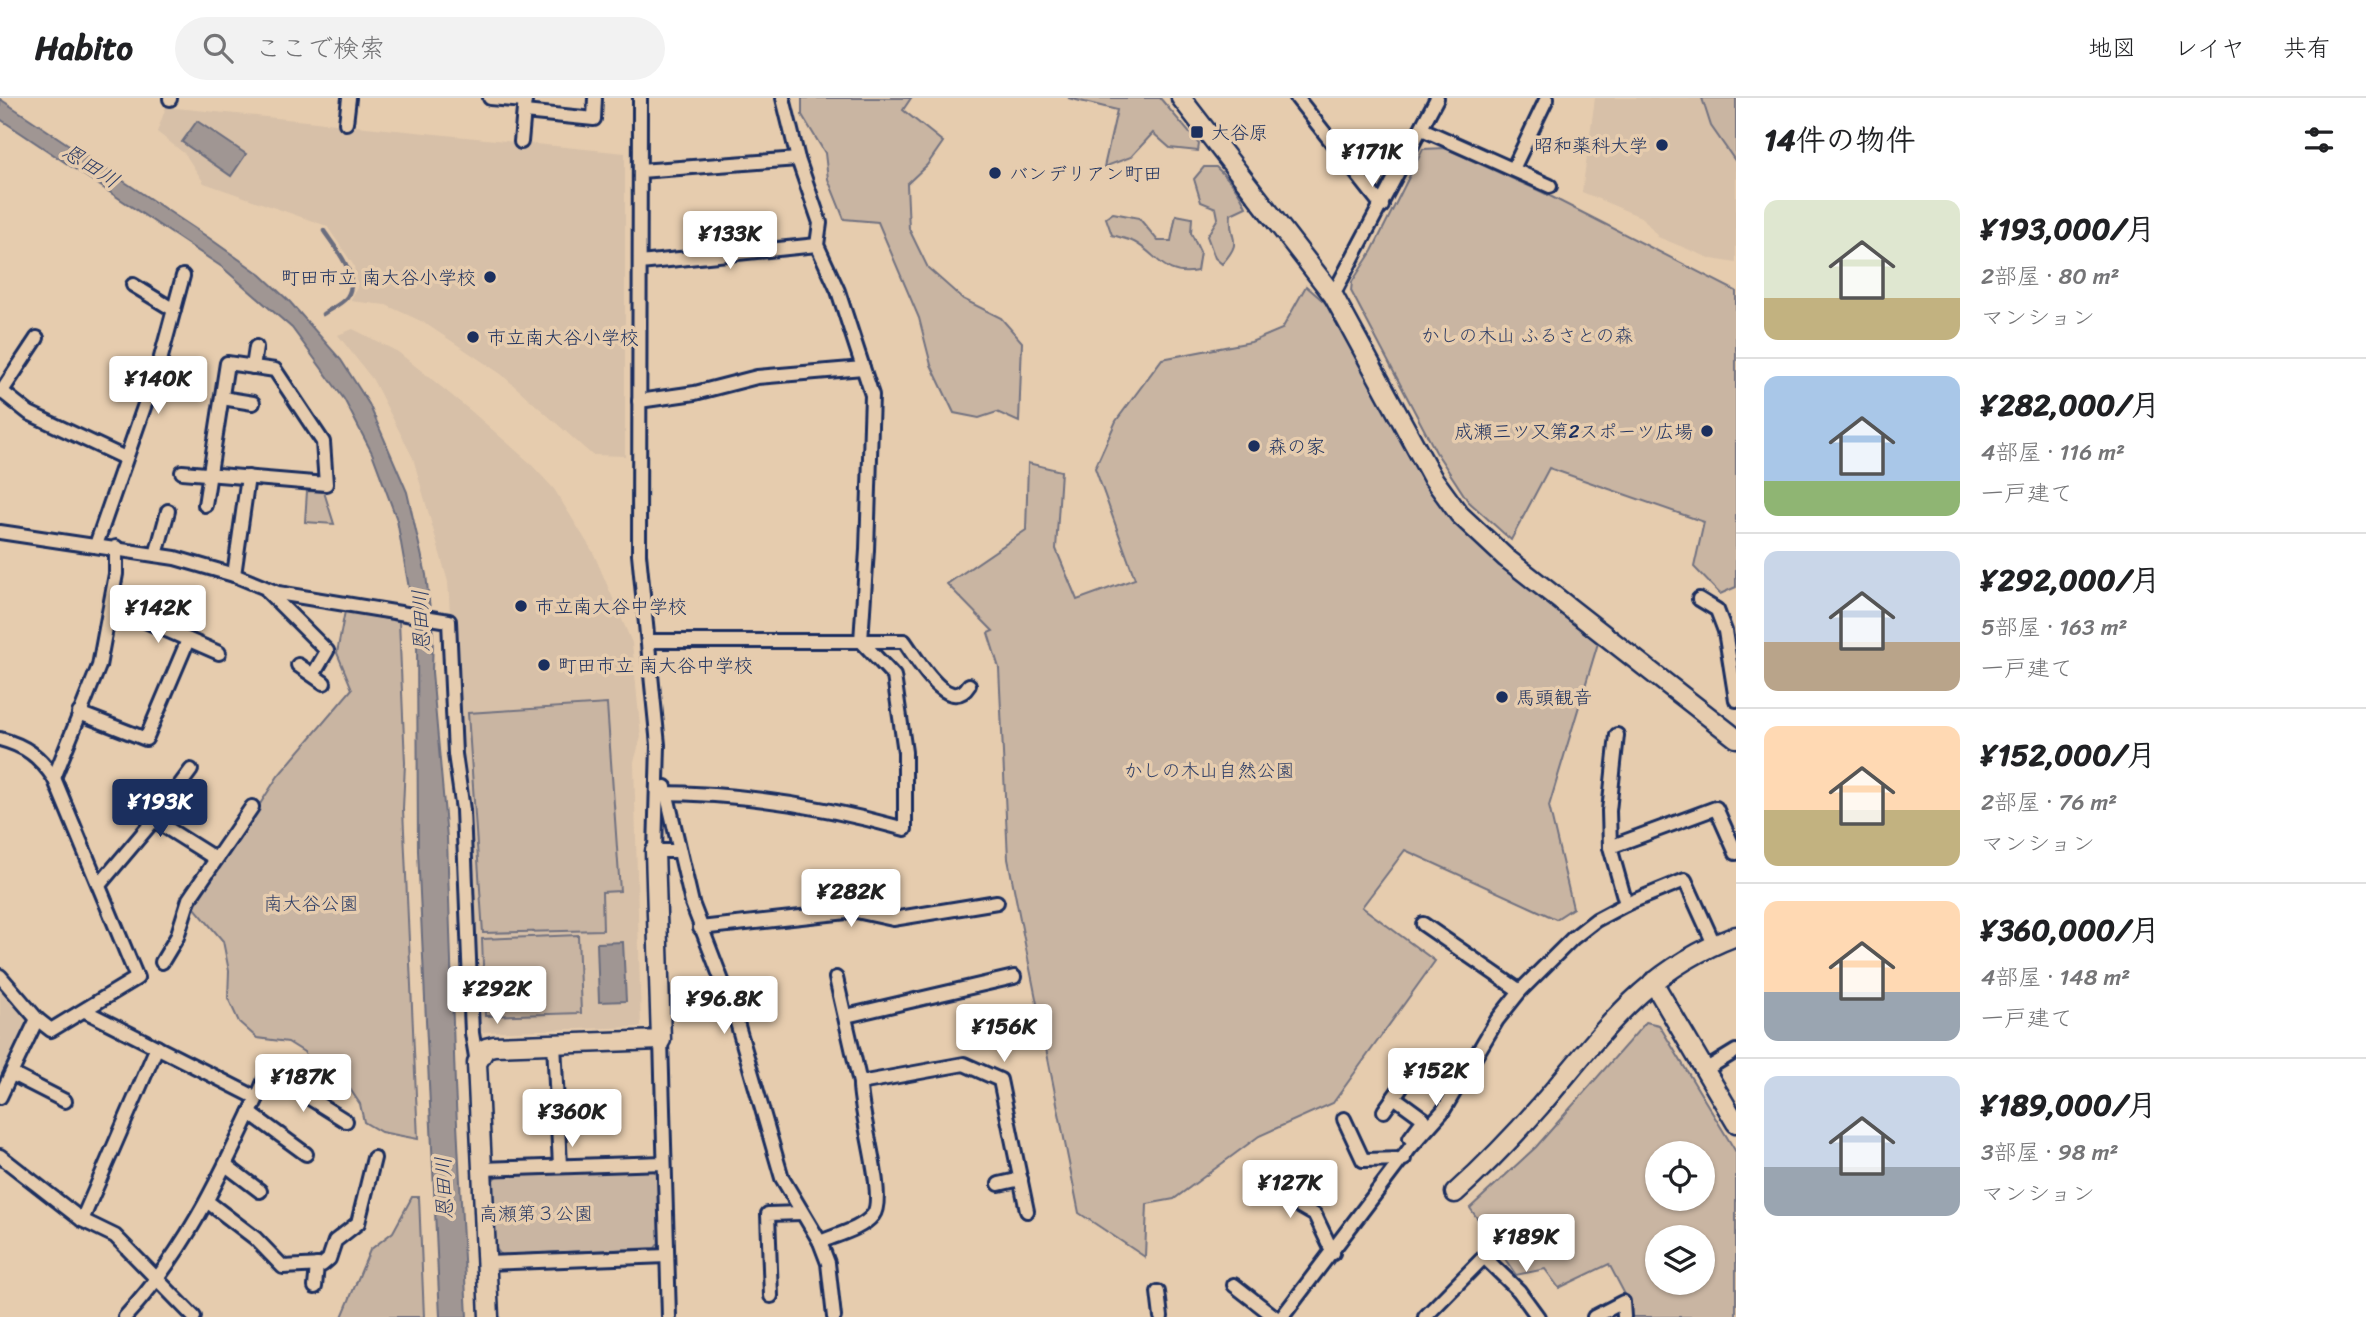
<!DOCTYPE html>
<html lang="ja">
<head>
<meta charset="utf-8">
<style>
  body { margin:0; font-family:Sriracha,"Klee One",sans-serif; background:#f2f2f2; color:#202124; height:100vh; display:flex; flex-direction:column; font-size:26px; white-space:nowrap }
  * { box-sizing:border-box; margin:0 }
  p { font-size:23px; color:#757577 }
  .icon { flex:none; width:38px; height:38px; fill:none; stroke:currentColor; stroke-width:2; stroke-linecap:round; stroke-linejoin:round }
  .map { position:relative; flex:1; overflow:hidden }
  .drawer { display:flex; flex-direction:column; background:#fff; width:630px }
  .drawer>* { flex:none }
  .buttons { position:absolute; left:1645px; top:1043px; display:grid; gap:14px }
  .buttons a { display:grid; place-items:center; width:70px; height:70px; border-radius:50%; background:#fff; box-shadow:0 2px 5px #0004; font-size:35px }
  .price { position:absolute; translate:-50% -60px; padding:0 16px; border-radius:7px; background:#fff; color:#222; font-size:23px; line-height:46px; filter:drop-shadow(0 2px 4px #0008) }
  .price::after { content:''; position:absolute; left:50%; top:42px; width:21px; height:16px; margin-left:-10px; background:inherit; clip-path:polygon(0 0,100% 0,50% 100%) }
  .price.current { background:#1b2f5e; color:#fff }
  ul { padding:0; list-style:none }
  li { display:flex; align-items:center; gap:21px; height:175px; padding:0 28px }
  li+li { border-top:2px solid #e0e0e0 }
  li span { display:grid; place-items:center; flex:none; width:196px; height:140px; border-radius:14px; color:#555 }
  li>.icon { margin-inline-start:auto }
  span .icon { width:84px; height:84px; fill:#fffc; stroke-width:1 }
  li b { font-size:30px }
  h2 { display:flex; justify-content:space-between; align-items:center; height:84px; padding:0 28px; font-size:30px }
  header { display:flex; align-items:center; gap:42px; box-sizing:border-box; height:98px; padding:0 35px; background:#fff; border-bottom:2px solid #e0e0e0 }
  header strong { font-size:33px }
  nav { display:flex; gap:38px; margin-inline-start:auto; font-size:24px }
  .search { width:490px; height:63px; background:#f2f2f2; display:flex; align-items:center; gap:18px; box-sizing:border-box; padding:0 24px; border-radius:38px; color:#757577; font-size:26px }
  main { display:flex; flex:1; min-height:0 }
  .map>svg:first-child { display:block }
  .built { fill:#d7c0a8 }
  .green { fill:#c9b5a2; stroke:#727280; stroke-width:2; fill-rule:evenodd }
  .water { fill:#a09693; stroke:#6b6d7e; stroke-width:2 }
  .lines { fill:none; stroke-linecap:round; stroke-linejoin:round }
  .stream { stroke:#6b6d7e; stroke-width:4.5 }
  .street-casing { stroke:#1b2f5e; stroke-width:18 }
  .secondary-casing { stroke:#1b2f5e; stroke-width:23 }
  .street { stroke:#e6ccae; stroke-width:12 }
  .secondary { stroke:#e6ccae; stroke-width:18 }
  .poi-dot { fill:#1b2f5e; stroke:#e6ccae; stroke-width:2.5 }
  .labels { text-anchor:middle; stroke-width:7; stroke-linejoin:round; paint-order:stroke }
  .poi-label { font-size:19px; fill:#1b2f5e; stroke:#e6ccae; text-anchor:start }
  .park-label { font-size:19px; fill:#2c3c65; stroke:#e6ccae }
  .water-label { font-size:21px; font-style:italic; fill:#2f3e66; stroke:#e6ccae }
</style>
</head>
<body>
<header>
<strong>Habito</strong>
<div class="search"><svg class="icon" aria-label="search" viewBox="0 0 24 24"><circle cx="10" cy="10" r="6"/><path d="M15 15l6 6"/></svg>ここで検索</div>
<nav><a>地図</a><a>レイヤ</a><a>共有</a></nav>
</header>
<main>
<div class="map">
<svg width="1736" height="1219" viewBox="0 0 1736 1219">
  <rect width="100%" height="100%" fill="#e6ccae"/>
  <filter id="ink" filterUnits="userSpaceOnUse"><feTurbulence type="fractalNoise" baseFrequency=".0143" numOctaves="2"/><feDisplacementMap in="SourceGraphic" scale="14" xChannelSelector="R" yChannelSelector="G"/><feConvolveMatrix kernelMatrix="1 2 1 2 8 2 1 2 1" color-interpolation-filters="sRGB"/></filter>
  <g filter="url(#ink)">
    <g class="built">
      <polygon points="1595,0 1736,0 1736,165 1712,161 1658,139 1643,120 1582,94"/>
      <polygon points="166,9 625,55 625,358 592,357 501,276 423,224 386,207 350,203 357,190 354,168 327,128 204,85 185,56 157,34"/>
      <polygon points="353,231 398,254 471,313 529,364 554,391 593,454 632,545 641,639 634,664 641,929 477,934 448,484 413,360 373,282 338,237"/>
      <polygon points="0,892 29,923 0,981"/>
    </g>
    <g class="green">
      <polygon points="802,0 911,0 903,12 943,44 927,67 907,86 909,131 928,170 963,201 1001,220 1022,244 1019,324 997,314 979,320 954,315 931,267 919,220 878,124 844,121 828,81 825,55 802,17"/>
      <polygon points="1068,0 1160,0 1199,46 1198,53 1170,50 1153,35 1131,59 1104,69 1117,12"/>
      <polygon points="1702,0 1736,0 1736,64 1711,28"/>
      <polygon points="1445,50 1542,94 1736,193 1736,489 1720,496 1694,469 1704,424 1549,370 1511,442 1468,403 1436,354 1351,193 1352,184 1372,153 1423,51"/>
      <path d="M1204,69H1216C1229,81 1239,92 1246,109L1231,116C1228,144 1245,140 1222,166L1215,160L1207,138L1218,120L1216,110L1201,104L1194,81Z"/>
      <path d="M1113,115L1139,120L1158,143H1171L1176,117L1192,120L1191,135L1200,154L1197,173C1163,180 1158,156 1134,144C1127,141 1119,139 1112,137L1106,120Z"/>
      <polygon points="1306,188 1329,208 1398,338 1448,414 1484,452 1598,545 1549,708 1573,810 1556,821 1405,752 1362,809 1435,863 1333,1005 1259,1038 1174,1101 1147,1106 1145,1159 1079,1115 1008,761 999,570 988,535 993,533 947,486 1026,432 1028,365 1061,373 1056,451 1077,502 1135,481 1095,370 1116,323 1162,261 1251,244 1282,231"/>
      <polygon points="307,393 324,394 334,426 305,424"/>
      <polygon points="345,513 399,523 405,665 403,711 418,1041 381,1034 364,1024 360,1006 350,991 320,978 304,954 288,944 257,940 239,924 228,900 229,873 223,843 194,809 278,678 352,591 337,555"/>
      <polygon points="607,606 620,793 602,794 603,832 483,835 468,615"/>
      <polygon points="578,837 581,915 485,918 482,841"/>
      <path d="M1646,924L1659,927L1736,1054V1219H1631L1630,1206L1609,1166L1559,1190L1545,1171L1516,1177L1470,1110L1536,1049ZM1657,1055H1703V1101H1657ZM1657,1139H1703V1185H1657Z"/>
      <polygon points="653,1072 658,1077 660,1144 655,1150 501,1157 496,1151 492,1083 497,1077"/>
      <polygon points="412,1099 419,1099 424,1219 342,1219 370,1152 393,1134"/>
    </g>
    <g class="water">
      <polygon points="0,1 209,140 261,177 290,204 341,262 369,306 407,394 426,477 433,537 432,574 447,740 455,987 467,1219 440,1219 418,753 417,536 397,422 372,355 344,301 292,230 222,169 0,21"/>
      <polygon points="197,23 246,56 231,78 182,44"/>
      <polygon points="623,844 626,903 599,904 597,845"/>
    </g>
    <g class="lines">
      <path class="stream" d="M323,216C330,211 342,206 347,199C361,178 335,150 324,133"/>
      <defs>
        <g id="street">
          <polyline points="490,0 525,3"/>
          <polyline points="640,0 639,456 658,647 655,753 679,753"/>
          <polyline points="1297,0 1382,108"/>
          <polyline points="170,1 170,0"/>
          <polyline points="524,14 594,21 595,0"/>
          <polyline points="346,25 349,0"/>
          <polyline points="1422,31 1550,88"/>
          <polyline points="521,44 525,0"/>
          <polyline points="1513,71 1547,0"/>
          <polyline points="640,73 798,61"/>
          <polyline points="640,165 817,147"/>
          <polyline points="133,187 174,212"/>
          <polyline points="1333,197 1437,0"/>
          <polyline points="253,269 256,249"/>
          <polyline points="0,292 29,315 125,360"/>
          <polyline points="2,293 37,240"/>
          <polyline points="222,300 253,305"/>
          <polyline points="639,303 695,295 757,279 863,270"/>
          <path d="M182,374C230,378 278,382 326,386L323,344L275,272L227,265L205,407"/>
          <polyline points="0,434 175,460 234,477 278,495 449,523 455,656 463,712 472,935 477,965"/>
          <polyline points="96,447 160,263 183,178"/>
          <polyline points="156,457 168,413"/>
          <polyline points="234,477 248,379"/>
          <polyline points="268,494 327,553 313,577"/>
          <polyline points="1699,501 1717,512 1725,533 1736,602"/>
          <polyline points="111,508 219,555"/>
          <path d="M648,543H904C916,559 949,619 969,587"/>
          <polyline points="298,567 324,585"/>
          <polyline points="79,615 146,641 188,542"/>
          <polyline points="1617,637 1609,713 1610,749 1626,806"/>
          <path d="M0,641C26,648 39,658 54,680L137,880L51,932L37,921L0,878"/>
          <polyline points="54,680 99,568 116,476 116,449"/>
          <polyline points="665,689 692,805 734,914 782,1080 820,1144 828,1165 834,1219"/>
          <path d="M657,695C742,695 823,708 905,731V654L894,578L861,543L867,452L872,297L838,193L817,147L820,125L798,61L783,0"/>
          <polyline points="154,722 216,761"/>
          <polyline points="1610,749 1716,710 1736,755"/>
          <polyline points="100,786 154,722 191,672"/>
          <polyline points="1423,826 1520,893"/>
          <polyline points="700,830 856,813 893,821 997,804"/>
          <polyline points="162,864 177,839 189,801 252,709"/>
          <path d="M85,913L257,1000C219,1081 186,1153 125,1219"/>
          <polyline points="846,918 1014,879"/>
          <polyline points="661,942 669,1219"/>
          <polyline points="554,945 560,1068"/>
          <polyline points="1705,972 1736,953"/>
          <polyline points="12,976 65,1003"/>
          <polyline points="860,985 964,966 1000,982 1027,1113"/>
          <polyline points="0,999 37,921"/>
          <polyline points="1394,999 1424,1021 1410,1040"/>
          <polyline points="257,1000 268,974 346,1023"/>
          <polyline points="1384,1013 1408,979"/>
          <polyline points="250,1015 306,1056"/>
          <polyline points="1344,1021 1363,1062 1404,1061"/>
          <polyline points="0,1058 82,1122 115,1138 194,1219"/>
          <polyline points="227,1068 260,1093"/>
          <polyline points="482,1071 664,1065"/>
          <polyline points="1254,1082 1315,1117 1333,1155"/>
          <polyline points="999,1086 1021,1081"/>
          <polyline points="208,1104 255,1140 283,1169 322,1167 329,1161 335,1143 358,1125 374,1060"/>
          <polyline points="82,1122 157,949"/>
          <path d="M820,1144C836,1137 862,1131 873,1117C887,1099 859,1014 860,985L836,880"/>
          <polyline points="487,1165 667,1158"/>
          <polyline points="1234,1187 1275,1219"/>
          <polyline points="315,1189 317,1167"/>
          <polyline points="1158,1194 1161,1219"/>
          <polyline points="771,1198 768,1116 802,1115"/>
          <polyline points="1282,1219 1410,1050 1443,1013 1497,922 1520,893 1573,840 1596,822 1626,806 1685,782 1714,846"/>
          <polyline points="1425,1219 1484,1159 1519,1193 1538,1219"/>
          <polyline points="1594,1219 1623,1204 1624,1219"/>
        </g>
        <g id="secondary">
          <polyline points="1181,0 1333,197 1432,379 1459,416 1506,460 1736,640"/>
          <polyline points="1653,884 1736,1025"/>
          <path d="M1455,1095C1485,1068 1514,1038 1541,1007C1603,935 1642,873 1736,838"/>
          <polyline points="489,1219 477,965 486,950 494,948 661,942 655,753"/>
        </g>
      </defs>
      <use href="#street" class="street-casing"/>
      <use href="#secondary" class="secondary-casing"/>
      <use href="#street" class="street"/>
      <use href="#secondary" class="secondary"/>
    </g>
  </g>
  <g class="poi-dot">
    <rect x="1190" y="27" width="14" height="14" rx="3.5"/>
    <circle cx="1662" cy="47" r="7"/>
    <circle cx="995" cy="75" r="7"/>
    <circle cx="490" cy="179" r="7"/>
    <circle cx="473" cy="239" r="7"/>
    <circle cx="1707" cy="333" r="7"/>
    <circle cx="1254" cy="348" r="7"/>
    <circle cx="521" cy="508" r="7"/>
    <circle cx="544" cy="567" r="7"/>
    <circle cx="1502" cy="599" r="7"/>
  </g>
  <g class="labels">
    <g class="poi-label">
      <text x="1211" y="41">大谷原</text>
      <text x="1648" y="54" text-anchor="end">昭和薬科大学</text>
      <text x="1009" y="82">バンデリアン町田</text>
      <text x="476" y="186" text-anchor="end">町田市立 南大谷小学校</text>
      <text x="487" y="246">市立南大谷小学校</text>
      <text x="1693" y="340" text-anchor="end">成瀬三ツ又第2スポーツ広場</text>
      <text x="1268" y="355">森の家</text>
      <text x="535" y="515">市立南大谷中学校</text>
      <text x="558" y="574">町田市立 南大谷中学校</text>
      <text x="1516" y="606">馬頭観音</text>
    </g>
    <g class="park-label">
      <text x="1527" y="244">かしの木山 ふるさとの森</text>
      <text x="1209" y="679">かしの木山自然公園</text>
      <text x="311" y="812">南大谷公園</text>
      <text x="536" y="1122">高瀬第３公園</text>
    </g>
    <g class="water-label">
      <text transform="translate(91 68) rotate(33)" y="7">恩田川</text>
      <text transform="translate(421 523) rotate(-92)" y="7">恩田川</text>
      <text transform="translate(444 1090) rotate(-92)" y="7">恩田川</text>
    </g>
  </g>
</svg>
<div class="buttons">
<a><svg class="icon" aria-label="locate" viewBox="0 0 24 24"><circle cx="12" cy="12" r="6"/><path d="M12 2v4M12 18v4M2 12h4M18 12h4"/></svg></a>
<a><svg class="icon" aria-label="layers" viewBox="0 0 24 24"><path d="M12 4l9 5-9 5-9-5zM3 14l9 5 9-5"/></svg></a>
</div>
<b class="price" style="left:1372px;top:91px">¥171K</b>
<b class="price" style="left:730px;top:173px">¥133K</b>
<b class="price" style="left:158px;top:318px">¥140K</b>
<b class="price" style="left:158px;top:547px">¥142K</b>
<b class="price current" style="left:160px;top:741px">¥193K</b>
<b class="price" style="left:851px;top:831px">¥282K</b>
<b class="price" style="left:497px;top:928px">¥292K</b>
<b class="price" style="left:724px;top:938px">¥96.8K</b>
<b class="price" style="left:1004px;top:966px">¥156K</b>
<b class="price" style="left:1436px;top:1010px">¥152K</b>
<b class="price" style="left:303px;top:1016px">¥187K</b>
<b class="price" style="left:572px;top:1051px">¥360K</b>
<b class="price" style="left:1290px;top:1122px">¥127K</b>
<b class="price" style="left:1526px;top:1176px">¥189K</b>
</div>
<section class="drawer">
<h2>14件の物件<svg class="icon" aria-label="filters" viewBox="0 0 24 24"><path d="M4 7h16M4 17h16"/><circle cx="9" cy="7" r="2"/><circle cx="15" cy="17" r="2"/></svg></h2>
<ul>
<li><span style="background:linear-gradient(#dfe7d0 70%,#c2b280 0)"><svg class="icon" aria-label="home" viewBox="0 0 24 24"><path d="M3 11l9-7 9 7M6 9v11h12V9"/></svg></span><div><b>¥193,000/月</b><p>2部屋 · 80 m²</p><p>マンション</p></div></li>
<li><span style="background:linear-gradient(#a9c7e8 75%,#8fb573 0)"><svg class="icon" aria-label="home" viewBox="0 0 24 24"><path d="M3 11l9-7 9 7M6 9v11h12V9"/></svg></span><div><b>¥282,000/月</b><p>4部屋 · 116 m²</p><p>一戸建て</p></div></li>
<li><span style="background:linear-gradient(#c9d6e8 65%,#b9a48a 0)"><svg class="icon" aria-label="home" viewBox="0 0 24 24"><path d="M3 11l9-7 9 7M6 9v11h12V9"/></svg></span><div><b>¥292,000/月</b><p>5部屋 · 163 m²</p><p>一戸建て</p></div></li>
<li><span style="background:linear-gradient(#ffd9b3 60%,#c2b280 0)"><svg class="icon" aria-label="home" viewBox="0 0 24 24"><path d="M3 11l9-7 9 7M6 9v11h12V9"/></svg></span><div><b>¥152,000/月</b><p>2部屋 · 76 m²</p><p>マンション</p></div></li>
<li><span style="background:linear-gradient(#ffd9b3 65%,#9aa5b1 0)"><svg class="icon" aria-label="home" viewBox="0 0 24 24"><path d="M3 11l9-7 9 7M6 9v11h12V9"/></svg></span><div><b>¥360,000/月</b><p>4部屋 · 148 m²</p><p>一戸建て</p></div></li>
<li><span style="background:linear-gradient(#c9d6e8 65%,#9aa5b1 0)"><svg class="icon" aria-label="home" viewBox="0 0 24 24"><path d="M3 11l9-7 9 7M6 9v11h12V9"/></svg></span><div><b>¥189,000/月</b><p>3部屋 · 98 m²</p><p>マンション</p></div></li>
</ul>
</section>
</main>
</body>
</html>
